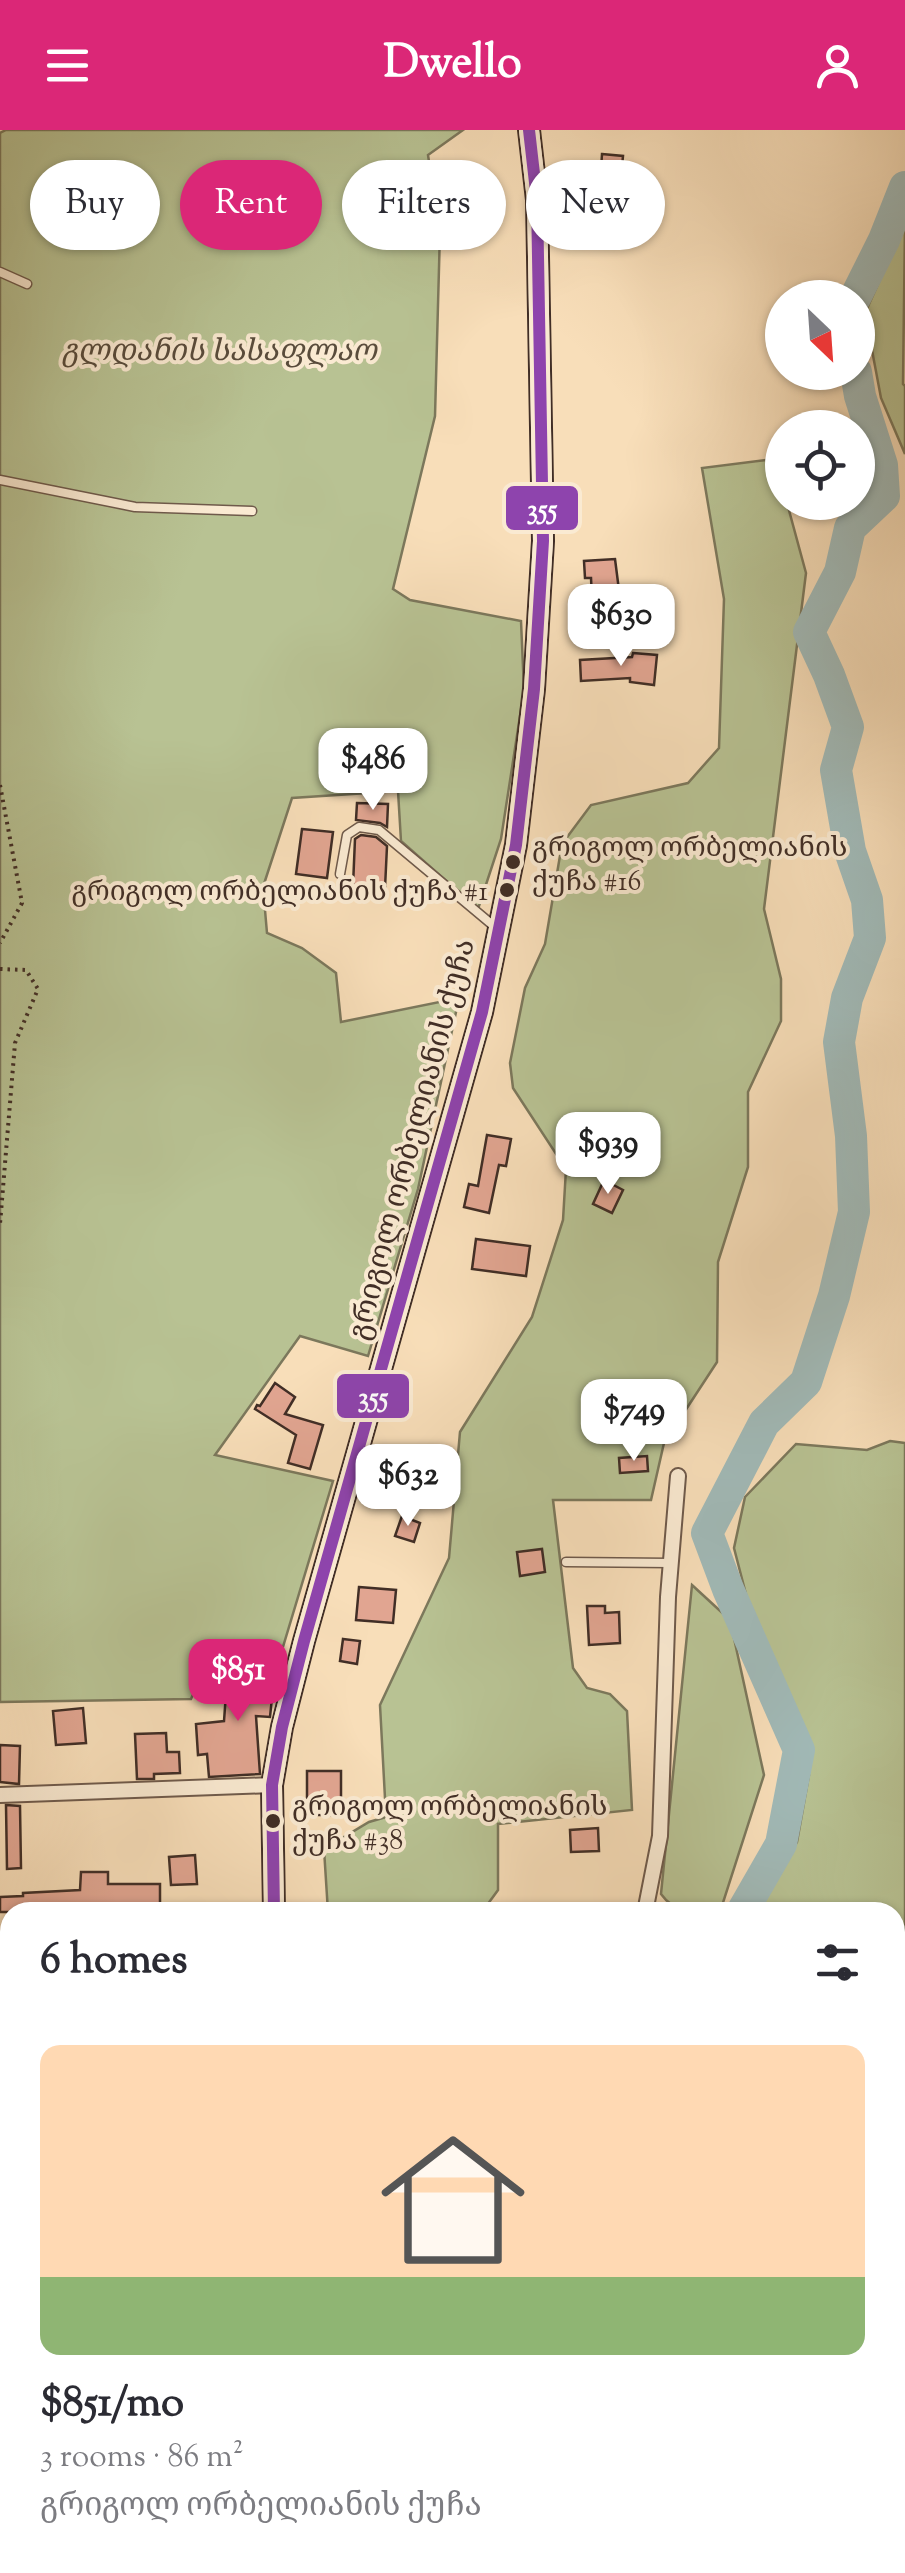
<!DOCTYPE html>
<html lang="en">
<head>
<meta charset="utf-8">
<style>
  body { margin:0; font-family:"Sorts Mill Goudy","Noto Serif Georgian",serif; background:#f2f2f3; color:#2b2b33; height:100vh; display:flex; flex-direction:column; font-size:38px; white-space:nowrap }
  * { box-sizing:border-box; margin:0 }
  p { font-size:32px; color:#7c7c81 }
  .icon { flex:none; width:55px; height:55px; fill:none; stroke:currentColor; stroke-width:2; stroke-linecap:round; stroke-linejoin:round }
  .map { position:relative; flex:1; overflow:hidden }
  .side { position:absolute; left:0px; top:1772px; width:905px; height:672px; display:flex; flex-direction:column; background:#fff; border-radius:30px 30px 0 0; box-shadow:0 2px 8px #0004 }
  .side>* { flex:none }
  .hud { position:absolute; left:30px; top:30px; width:845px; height:90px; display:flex; gap:20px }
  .needle { width:65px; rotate:155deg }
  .fabs { position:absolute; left:765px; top:150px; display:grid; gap:20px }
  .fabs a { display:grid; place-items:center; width:110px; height:110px; border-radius:50%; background:#fff; box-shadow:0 2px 8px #0004; font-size:50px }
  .price { position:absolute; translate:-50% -85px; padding:0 22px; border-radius:20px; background:#fff; color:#222; font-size:32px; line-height:65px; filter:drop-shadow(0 2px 5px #0008) }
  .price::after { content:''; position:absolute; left:50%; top:60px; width:30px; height:22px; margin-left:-15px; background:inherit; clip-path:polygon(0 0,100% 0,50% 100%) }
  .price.selected { background:#db2777; color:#fff }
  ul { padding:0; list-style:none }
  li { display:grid; align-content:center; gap:20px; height:530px; padding:0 40px }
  li span { display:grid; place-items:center; height:310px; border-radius:20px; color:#555 }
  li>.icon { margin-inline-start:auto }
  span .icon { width:180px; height:180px; fill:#fffc; stroke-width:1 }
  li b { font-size:42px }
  h2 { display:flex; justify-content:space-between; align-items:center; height:120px; padding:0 40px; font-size:42px }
  .chip { padding:0 35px; border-radius:45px; background:#fff; box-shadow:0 2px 8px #0004; font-size:35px; line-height:90px }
  .chip.selected { background:#db2777; color:#fff }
  header { display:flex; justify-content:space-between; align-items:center; height:130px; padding:0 40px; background:#db2777; color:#fff; font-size:45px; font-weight:800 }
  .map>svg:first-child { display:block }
  .green { fill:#b8c293; stroke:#7c785c; stroke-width:2.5 }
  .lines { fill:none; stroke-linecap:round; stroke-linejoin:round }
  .river { stroke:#a1bab8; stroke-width:32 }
  .building { fill:#e1a591; stroke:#412e26; stroke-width:2.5 }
  .lane-casing { stroke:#6f5a4b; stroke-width:11 }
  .street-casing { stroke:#6f5a4b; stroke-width:18 }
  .secondary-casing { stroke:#412e26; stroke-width:24 }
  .highway-casing { stroke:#412e26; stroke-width:29 }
  .path { stroke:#412e26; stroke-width:4; stroke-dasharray:2.5 5; stroke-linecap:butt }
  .lane { stroke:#faead2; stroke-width:8 }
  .street { stroke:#faead2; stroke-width:14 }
  .secondary { stroke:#faead2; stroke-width:20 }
  .highway { stroke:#ecbf7c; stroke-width:25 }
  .bus-1-casing { stroke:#faead2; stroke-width:20 }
  .bus-1 { stroke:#8e44ad; stroke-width:12 }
  .bus-dot { fill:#412e26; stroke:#faead2; stroke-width:4 }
  .labels { text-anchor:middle; stroke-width:8; stroke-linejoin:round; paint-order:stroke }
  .bus-label { font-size:28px; fill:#412e26; stroke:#faead2; text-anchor:start }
  .park-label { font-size:30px; font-style:italic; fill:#594c3c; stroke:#faead2 }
  .street-label { font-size:30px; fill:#412e26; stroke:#faead2 }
  .line-badge { stroke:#faead2; stroke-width:4 }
  .badge-label { font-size:28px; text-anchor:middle; font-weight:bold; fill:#fff }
</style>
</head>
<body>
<header><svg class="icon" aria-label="menu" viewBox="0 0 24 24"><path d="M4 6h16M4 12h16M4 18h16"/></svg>Dwello<svg class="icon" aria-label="person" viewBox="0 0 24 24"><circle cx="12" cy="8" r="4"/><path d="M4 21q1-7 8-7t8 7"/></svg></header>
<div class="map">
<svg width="905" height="2443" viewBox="0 0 905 2443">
  <rect width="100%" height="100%" fill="#f8deb9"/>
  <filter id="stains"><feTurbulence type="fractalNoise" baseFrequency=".002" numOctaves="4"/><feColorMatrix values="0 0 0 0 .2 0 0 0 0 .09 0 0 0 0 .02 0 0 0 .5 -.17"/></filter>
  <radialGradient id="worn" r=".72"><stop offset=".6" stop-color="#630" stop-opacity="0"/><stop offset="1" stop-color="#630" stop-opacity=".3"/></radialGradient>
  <g class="green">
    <polygon points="6,0 463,0 428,25 440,101 435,286 393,459 410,470 521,491 524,560 501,709 478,779 401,711 398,661 292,668 263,757 267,803 302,818 336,843 341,892 459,868 418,1059 368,1226 300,1206 215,1325 333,1351 279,1530 206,1535 191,1569 0,1572 0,3"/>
    <polygon points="905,94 903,254 905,256 905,324 881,268 865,183"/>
    <polygon points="775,329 782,357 782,372 787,373 806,443 764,779 781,849 781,891 748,962 748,1037 718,1132 717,1232 664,1313 651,1370 553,1370 573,1538 587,1558 610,1564 627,1581 632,1680 498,1694 498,1760 482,1782 328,1782 324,1719 369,1692 386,1687 380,1575 449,1428 460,1302 532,1187 563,1090 566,1039 513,958 510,933 525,858 545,814 562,714 591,675 688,653 719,618 724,469 702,338"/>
    <polygon points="890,1311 905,1313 905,1996 895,1987 895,1782 757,1782 797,1712 809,1645 792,1579 755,1499 734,1418 745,1367 796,1314 867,1320"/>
    <path d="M692,1455L730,1490L764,1645L720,1782C696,1782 676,1785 661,1764Z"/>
    <polygon points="895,2400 905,2406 905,2443 860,2443 866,2435 895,2435"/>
  </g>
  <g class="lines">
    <g class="river">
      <polyline points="855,168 884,110 905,57"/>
      <polyline points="742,1782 781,1714 799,1620 728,1459 707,1403 764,1293 806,1252 834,1166 854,1082 851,1006 839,912 847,868 870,808 867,770 850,721 836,640 848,597 829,545 809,502 840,442 850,398 884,366 882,335 860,266 856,242"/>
      <polyline points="590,2443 593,2435"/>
    </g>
  </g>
  <g class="building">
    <polygon points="602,24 623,26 620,58 600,56"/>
    <polygon points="615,429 620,468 592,469 591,448 585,448 584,431"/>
    <polygon points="633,523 657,525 654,555 630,552 630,548 581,551 580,530 632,527"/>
    <polygon points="357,673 388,674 387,697 380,693 356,690"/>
    <polygon points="302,699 333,702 327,748 296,744"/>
    <polygon points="361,705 376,707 387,716 385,758 353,756 355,709"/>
    <polygon points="487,1005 511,1009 506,1036 499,1035 489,1083 464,1077 469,1054 478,1056"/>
    <polygon points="604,1050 623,1060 612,1083 593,1074"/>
    <polygon points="476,1109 530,1116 526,1146 472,1139"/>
    <polygon points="275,1253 295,1267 285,1284 323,1295 310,1339 288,1333 296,1305 255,1279 257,1275 260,1276"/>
    <polygon points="647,1326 648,1341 620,1343 619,1328"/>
    <polygon points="402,1386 420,1393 414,1412 395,1406"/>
    <polygon points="542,1419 545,1442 520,1446 517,1422"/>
    <polygon points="359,1457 396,1460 393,1493 356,1490"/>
    <polygon points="587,1476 605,1476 605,1483 619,1482 620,1513 589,1515"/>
    <polygon points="343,1509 360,1511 357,1534 340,1531"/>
    <polygon points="228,1536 275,1539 270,1587 256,1586 260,1644 209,1647 207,1624 198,1625 196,1594 224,1591"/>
    <polygon points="83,1578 86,1613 56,1615 53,1581"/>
    <polygon points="166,1603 167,1622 179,1622 180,1643 154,1644 154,1649 137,1649 135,1604"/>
    <polygon points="0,1615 20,1616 19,1654 0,1652"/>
    <rect x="307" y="1641" width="34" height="44"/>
    <polygon points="6,1675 20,1676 21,1738 7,1739"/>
    <polygon points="598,1698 599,1721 571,1722 570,1700"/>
    <polygon points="195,1725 197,1754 171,1755 169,1727"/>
    <polygon points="81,1742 108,1742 108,1754 160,1754 160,1779 128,1779 128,1782 102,1782 102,1774 64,1774 64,1782 0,1782 0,1767 23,1766 23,1763 80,1760"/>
  </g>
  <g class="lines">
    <defs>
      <g id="lane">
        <polyline points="0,142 27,154"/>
        <polyline points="0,350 135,377 252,381"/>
        <polyline points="340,744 347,705 359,697 379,700 495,797"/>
        <polyline points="566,1432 671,1433"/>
        <polyline points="473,2443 475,2435"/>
      </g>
      <g id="street">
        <polyline points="0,1665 272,1655"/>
        <polyline points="645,1782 660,1706 668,1467 678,1346"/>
        <polyline points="0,1991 10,1971"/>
        <polyline points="0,2002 10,1996"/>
        <polyline points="0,2174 10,2185"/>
        <polyline points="895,2283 905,2279"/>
        <polyline points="0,2351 10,2354"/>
        <polyline points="693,2443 697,2435"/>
      </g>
      <g id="secondary">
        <polyline points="274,1782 272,1655 282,1597 304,1511 482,882 516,715 534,559 543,411 537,70 529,0"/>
        <polyline points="220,2435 223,2443"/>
      </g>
      <g id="highway">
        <polyline points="895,2312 905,2308"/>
        <polyline points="548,2443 571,2435"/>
      </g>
    </defs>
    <use href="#lane" class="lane-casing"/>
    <use href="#street" class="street-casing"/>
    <use href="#secondary" class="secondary-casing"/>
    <use href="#highway" class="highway-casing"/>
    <g class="path">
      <polyline points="0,655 22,773 0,813"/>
      <polyline points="0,839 26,840 38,859 15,913 0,1094"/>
      <polyline points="895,2133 905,2138"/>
      <polyline points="901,2264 905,2249"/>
    </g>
    <use href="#lane" class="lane"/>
    <use href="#street" class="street"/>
    <use href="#secondary" class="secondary"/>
    <use href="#highway" class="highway"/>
    <defs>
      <polyline id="bus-1" points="274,1782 272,1655 282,1597 304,1511 482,882 516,715 534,559 543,411 537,70 529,0"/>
    </defs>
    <use href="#bus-1" class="bus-1-casing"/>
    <use href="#bus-1" class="bus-1"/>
  </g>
  <g class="bus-dot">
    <circle cx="513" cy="732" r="9"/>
    <circle cx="507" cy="760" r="9"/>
    <circle cx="273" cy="1691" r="9"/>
  </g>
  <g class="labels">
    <g class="bus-label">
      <text x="532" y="726">გრიგოლ ორბელიანის<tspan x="532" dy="34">ქუჩა #16</tspan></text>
      <text x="488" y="770" text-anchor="end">გრიგოლ ორბელიანის ქუჩა #1</text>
      <text x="292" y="1685">გრიგოლ ორბელიანის<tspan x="292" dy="34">ქუჩა #38</tspan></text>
    </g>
    <g class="park-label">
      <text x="219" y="230">გლდანის სასაფლაო</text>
    </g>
    <g class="street-label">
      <text transform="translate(411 1009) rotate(-75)" y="10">გრიგოლ ორბელიანის ქუჩა</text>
    </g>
  </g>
  <g class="line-badge">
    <rect x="504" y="354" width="76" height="48" rx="10" fill="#8e44ad"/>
    <rect x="335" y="1242" width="76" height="48" rx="10" fill="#8e44ad"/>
  </g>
  <g class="badge-label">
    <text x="542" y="388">355</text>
    <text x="373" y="1276">355</text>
  </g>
  <rect width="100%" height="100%" filter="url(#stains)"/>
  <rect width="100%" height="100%" fill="url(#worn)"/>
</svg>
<div class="fabs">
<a><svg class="needle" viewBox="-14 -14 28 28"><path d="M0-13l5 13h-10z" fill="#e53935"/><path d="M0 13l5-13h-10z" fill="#7c7c81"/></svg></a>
<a><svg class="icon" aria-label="locate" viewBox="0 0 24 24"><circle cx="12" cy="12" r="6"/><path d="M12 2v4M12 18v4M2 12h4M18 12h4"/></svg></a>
</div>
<b class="price" style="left:621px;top:539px">$630</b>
<b class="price" style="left:373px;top:683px">$486</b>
<b class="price" style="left:608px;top:1067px">$939</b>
<b class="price" style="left:634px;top:1334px">$749</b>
<b class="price" style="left:408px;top:1399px">$632</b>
<b class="price selected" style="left:238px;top:1594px">$851</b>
<div class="hud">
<a class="chip">Buy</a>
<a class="chip selected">Rent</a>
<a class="chip">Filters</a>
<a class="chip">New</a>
</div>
<section class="side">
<h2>6 homes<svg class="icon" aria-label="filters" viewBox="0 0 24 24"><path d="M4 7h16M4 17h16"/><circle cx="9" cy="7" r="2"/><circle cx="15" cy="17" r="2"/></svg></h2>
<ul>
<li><span style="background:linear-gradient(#ffd9b3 75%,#8fb573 0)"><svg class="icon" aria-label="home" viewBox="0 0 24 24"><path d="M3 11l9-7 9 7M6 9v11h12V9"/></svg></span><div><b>$851/mo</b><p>3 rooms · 86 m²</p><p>გრიგოლ ორბელიანის ქუჩა</p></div></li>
</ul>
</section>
</div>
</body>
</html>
